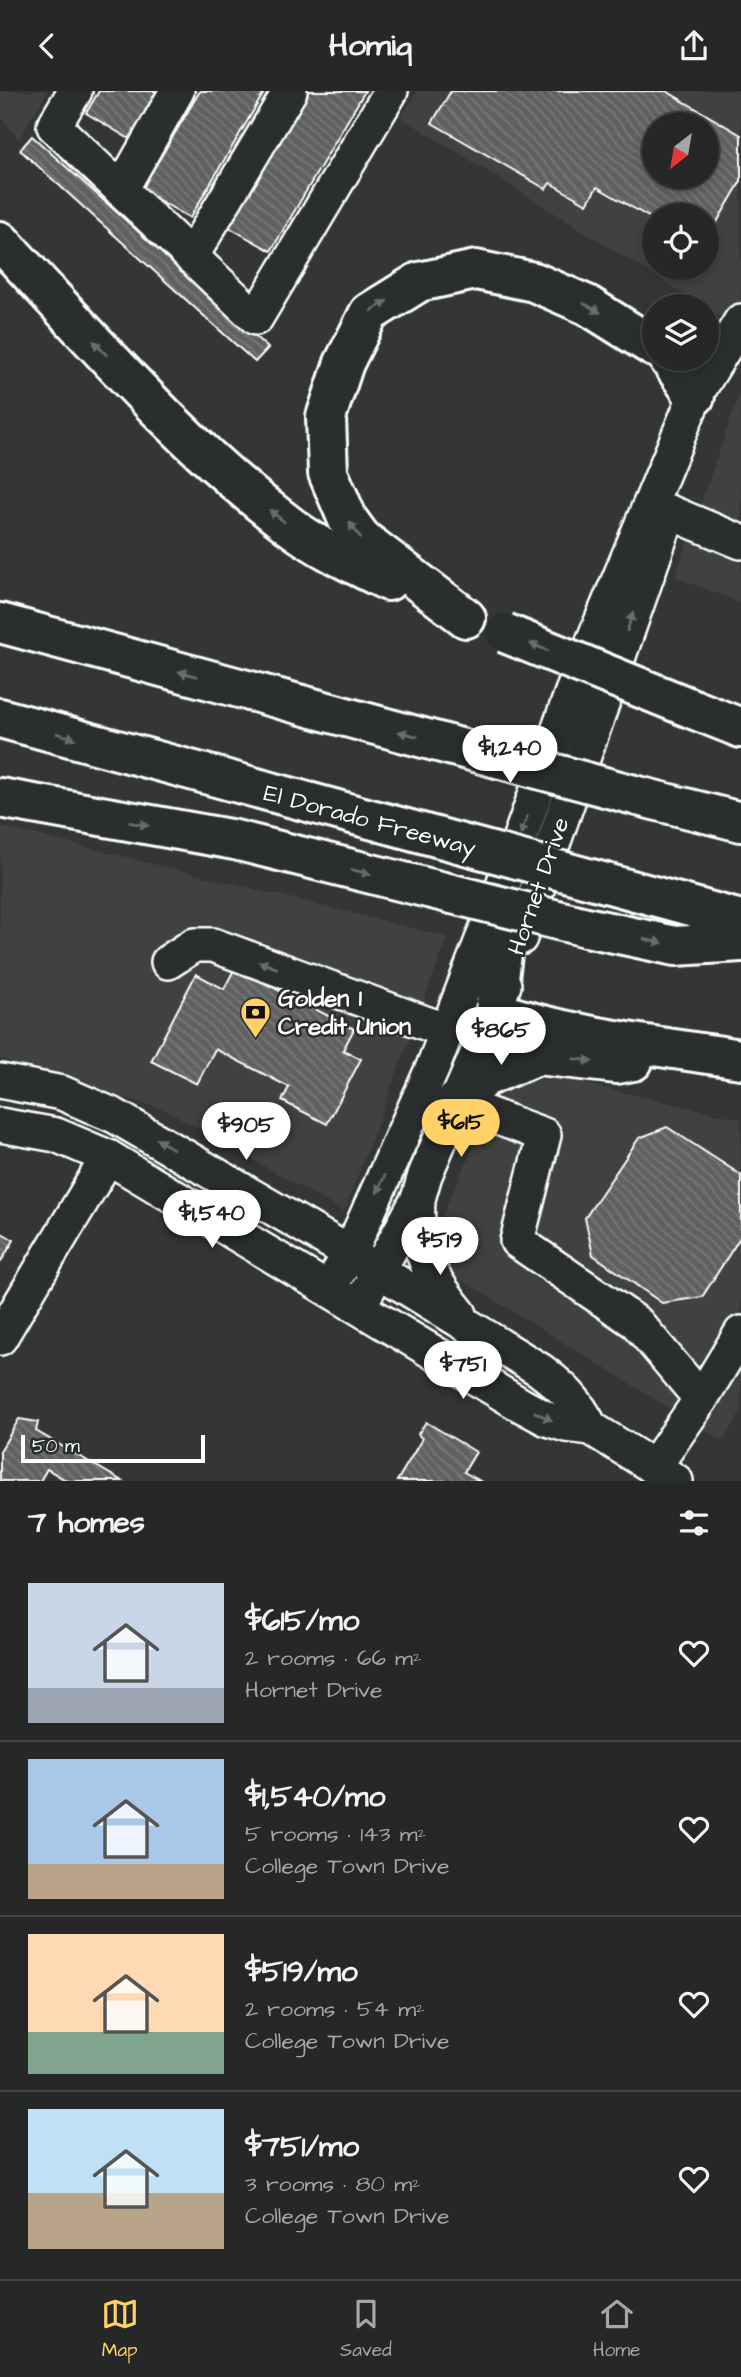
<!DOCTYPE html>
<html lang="en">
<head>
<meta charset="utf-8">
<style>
  body { margin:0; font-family:"Architects Daughter",sans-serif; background:#323434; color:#f1f3f6; height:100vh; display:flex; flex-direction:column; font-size:26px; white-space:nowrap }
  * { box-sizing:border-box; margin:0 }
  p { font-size:23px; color:#a4a6a8 }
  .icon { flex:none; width:38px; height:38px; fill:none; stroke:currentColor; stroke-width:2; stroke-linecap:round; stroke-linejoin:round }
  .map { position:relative; height:1390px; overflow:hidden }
  .drawer { display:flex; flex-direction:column; background:#262828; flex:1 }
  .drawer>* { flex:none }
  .needle { width:46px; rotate:211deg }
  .fabs { position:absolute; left:642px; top:21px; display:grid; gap:14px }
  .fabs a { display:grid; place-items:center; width:77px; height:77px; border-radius:50%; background:#262828; box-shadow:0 4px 10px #0003,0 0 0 2px #424445; font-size:35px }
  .scale { position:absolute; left:21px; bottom:18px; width:184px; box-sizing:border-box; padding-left:7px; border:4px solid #fff; border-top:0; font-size:19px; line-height:24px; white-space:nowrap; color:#fff; -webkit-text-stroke:5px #2a2d2e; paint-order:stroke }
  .price { position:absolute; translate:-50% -60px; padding:0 16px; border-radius:24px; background:#fff; color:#222; font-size:23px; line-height:46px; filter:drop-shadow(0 2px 4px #0008) }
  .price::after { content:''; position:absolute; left:50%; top:42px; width:21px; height:16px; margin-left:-10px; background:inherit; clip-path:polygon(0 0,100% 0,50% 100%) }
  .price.current { background:#ffd166; color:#111 }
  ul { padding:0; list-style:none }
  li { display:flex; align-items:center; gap:21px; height:175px; padding:0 28px }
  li+li { border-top:2px solid #424445 }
  li span { display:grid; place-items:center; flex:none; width:196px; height:140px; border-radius:0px; color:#555 }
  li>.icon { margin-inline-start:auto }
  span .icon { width:84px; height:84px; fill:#fffc; stroke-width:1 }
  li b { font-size:30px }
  h2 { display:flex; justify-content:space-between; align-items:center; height:84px; padding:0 28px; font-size:30px }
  header { display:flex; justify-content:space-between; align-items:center; height:91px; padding:0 28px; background:#262828; font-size:32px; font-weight:800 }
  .tabs { display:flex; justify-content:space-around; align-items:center; height:98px; border-top:2px solid #424445; background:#262828; font-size:19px; color:#a4a6a8 }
  .tabs a { display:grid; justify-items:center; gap:4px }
  .tabs .current { color:#ffd166 }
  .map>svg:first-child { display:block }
  .built { fill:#404243; fill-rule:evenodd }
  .building { fill:url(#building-back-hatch); stroke:#fff; stroke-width:2; fill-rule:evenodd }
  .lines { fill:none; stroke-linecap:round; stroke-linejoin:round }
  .minor-casing { stroke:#fff; stroke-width:38 }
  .highway-casing { stroke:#fff; stroke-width:44 }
  .minor { stroke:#2a2d2e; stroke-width:33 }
  .highway { stroke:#2a2d2e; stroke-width:38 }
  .highway-bridge-casing { stroke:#fff; stroke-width:44; stroke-linecap:butt }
  .highway-bridge { stroke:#2a2d2e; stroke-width:38 }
  .oneway { fill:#6a6c6d }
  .labels { text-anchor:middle; stroke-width:5; stroke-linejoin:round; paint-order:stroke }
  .street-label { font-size:24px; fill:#fff; stroke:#2a2d2e }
  .poi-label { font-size:24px; font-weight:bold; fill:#fff; stroke:#2a2d2e; text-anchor:start }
</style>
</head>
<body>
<header><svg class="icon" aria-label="back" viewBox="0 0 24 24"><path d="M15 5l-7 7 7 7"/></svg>Homiq<svg class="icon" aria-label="share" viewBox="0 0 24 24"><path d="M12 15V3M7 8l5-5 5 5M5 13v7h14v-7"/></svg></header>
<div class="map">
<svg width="741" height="1390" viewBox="0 0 741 1390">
  <defs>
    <pattern id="building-back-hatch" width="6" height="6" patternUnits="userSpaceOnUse" patternTransform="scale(1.75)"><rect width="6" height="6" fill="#5f6162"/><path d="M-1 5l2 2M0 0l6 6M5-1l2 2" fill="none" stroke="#77797a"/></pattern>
  </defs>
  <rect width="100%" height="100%" fill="#333536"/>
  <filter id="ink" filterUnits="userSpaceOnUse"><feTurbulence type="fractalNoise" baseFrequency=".0143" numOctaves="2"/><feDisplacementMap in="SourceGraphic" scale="14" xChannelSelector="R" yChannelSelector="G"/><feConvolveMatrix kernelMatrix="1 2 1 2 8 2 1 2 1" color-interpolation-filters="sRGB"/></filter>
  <g filter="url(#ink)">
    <g class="built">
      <polygon points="0,0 48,0 19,48 0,25"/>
      <path d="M417,0H741V239L707,218V215H703L401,26ZM654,33H707V86H654ZM654,124H707V177H654Z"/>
      <polygon points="741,298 741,512 675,486"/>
      <polygon points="0,735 448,846 344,1121 168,1020 0,968"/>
      <polygon points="532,988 569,989 741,1028 741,1321 723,1350 457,1186 443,1162 439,1134 450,1106 497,1007"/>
    </g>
    <g class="building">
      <polygon points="99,0 162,0 133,50 86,22"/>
      <polygon points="200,0 265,0 190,127 141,99"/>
      <polygon points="301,0 365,0 271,160 223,133"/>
      <path d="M451,0H666L741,44V90L707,148V124H654V129L597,96L587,113L550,92L546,98L432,32ZM654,33H707V86H654Z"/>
      <polygon points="32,45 268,257 255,271 20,59"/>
      <polygon points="235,877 354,938 343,959 361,968 327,1033 282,1010 289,996 215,958 197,993 151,970 196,883 224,898"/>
      <polygon points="667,1036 741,1084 741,1145 702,1206 662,1212 593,1164 585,1127 639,1047"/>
      <polygon points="0,1141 14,1149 0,1172"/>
      <polygon points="19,1328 38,1331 36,1340 122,1390 67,1390 47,1378 40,1390 0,1390 0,1360"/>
      <polygon points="426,1331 476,1361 464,1381 480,1390 397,1390 422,1348 418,1343"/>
    </g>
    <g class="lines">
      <defs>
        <g id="minor">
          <polyline points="75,0 54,35 256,227 391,0"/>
          <polyline points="121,99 177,0"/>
          <polyline points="191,166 290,0"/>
          <polyline points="669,421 741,451"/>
          <polyline points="520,847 668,425"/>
          <polyline points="168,871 194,854 213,854 447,940"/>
          <path d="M0,990L62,1002L115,1025L350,1162L540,1279C565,1298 577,1310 591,1337"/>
          <polyline points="455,1011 544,1044 517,1150 637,1232 701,1308 741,1242"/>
          <polyline points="0,1034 56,1044 108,1066 521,1314 547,1328 566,1334 591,1337 676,1390"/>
          <path d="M418,1110C415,1160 429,1185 460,1223"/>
          <polyline points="329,1197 350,1162 433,976 499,805 572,601 695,305 741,230"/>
          <polyline points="359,1215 418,1108 425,1084 490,933 504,894"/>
          <polyline points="0,1247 108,1066"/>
          <polyline points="654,1376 701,1308"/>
        </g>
        <g id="highway">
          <path d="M0,150C92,248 182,354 290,435C319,457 355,474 388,490"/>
          <polyline points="669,268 695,305"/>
          <polyline points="466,527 362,448 348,429 328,382 326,326 344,272 369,222 419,191 476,179 534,191 587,214 654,256"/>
          <polyline points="0,532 497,667"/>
          <polyline points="693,618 741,637"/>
          <polyline points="0,627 462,753"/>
          <polyline points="638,705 741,731"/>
          <polyline points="0,707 235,749 452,803"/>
          <polyline points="606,792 741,829"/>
          <path d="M499,805L506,830L495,920C573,947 659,955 741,968"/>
          <polyline points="586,836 675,855 741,851"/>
          <polyline points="455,1011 485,986 538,964 617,973 633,970"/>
        </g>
      </defs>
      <use href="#minor" class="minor-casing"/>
      <use href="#highway" class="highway-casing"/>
      <use href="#minor" class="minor"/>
      <use href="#highway" class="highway"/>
      <defs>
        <g id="highway-bridge">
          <polyline points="505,542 693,618"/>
          <polyline points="497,667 638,705"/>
          <polyline points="462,753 606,792"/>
          <polyline points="452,803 586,836"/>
        </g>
      </defs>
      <use href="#highway-bridge" class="highway-bridge-casing"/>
      <use href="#highway-bridge" class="highway-bridge"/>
    </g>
    <defs><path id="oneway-solid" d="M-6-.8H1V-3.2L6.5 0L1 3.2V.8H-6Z" transform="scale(1.75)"/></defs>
    <g class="oneway">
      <use href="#oneway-solid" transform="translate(379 215) rotate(-32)"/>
      <use href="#oneway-solid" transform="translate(592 217) rotate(29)"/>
      <use href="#oneway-solid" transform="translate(100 257) rotate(-133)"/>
      <use href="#oneway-solid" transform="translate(277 425) rotate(-141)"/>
      <use href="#oneway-solid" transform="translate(355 439) rotate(-126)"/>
      <use href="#oneway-solid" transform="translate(630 531) rotate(-71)"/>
      <use href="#oneway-solid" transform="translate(539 556) rotate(-158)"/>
      <use href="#oneway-solid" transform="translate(188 583) rotate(-165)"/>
      <use href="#oneway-solid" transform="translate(408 643) rotate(-165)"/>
      <use href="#oneway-solid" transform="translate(66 645) rotate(16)"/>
      <use href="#oneway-solid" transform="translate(139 733) rotate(10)"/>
      <use href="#oneway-solid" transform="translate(524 734) rotate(110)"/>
      <use href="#oneway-solid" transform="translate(361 781) rotate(14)"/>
      <use href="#oneway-solid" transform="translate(653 850) rotate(12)"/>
      <use href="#oneway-solid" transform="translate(268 874) rotate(-160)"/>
      <use href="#oneway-solid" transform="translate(583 969) rotate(7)"/>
      <use href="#oneway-solid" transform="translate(165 1053) rotate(-149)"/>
      <use href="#oneway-solid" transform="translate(381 1093) rotate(114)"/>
      <use href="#oneway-solid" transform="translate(543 1325) rotate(26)"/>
    </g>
  </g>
  <defs>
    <symbol id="bank-pin" viewBox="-11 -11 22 30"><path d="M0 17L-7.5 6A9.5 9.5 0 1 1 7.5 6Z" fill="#ffd166" stroke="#2a2d2e"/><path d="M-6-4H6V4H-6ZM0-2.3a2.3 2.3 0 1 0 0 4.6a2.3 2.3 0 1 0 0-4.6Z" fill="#111"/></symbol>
  </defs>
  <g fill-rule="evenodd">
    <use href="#bank-pin" x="238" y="904" width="35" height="47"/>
  </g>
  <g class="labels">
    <g class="street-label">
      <text transform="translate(370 729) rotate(15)" y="8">El Dorado Freeway</text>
      <text transform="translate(538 795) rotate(-71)" y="8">Hornet Drive</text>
    </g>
    <g class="poi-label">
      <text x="278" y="915">Golden 1<tspan x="278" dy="28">Credit Union</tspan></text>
    </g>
  </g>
</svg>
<div class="fabs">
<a><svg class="needle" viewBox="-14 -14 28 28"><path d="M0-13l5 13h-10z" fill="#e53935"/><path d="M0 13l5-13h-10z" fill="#a4a6a8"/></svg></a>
<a><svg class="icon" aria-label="locate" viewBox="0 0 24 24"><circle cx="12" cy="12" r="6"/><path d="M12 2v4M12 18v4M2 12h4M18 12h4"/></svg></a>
<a><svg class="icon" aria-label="layers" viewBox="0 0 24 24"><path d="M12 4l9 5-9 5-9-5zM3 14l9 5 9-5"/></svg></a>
</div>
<div class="scale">50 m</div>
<b class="price" style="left:510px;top:694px">$1,240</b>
<b class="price" style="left:501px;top:976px">$865</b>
<b class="price current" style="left:461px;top:1068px">$615</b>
<b class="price" style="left:246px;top:1071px">$905</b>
<b class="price" style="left:212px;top:1159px">$1,540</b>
<b class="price" style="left:440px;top:1186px">$519</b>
<b class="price" style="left:463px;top:1310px">$751</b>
</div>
<section class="drawer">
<h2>7 homes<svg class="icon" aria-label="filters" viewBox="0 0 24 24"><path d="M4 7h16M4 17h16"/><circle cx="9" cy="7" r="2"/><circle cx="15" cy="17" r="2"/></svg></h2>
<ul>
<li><span style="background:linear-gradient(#c9d6e8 75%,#9aa5b1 0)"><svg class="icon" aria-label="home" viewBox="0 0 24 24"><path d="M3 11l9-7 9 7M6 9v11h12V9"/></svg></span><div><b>$615/mo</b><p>2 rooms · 66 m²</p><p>Hornet Drive</p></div><svg class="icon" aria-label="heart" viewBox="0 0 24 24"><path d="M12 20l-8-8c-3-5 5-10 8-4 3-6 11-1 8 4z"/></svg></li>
<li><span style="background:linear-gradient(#a9c7e8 75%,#b9a48a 0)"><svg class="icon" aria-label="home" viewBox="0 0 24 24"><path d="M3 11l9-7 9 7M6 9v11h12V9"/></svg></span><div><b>$1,540/mo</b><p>5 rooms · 143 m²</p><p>College Town Drive</p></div><svg class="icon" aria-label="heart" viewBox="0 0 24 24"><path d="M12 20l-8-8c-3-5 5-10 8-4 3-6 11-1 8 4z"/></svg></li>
<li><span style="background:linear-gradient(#ffd9b3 70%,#7fa58c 0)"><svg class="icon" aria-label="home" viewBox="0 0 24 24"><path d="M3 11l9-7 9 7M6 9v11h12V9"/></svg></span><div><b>$519/mo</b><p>2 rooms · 54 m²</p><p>College Town Drive</p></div><svg class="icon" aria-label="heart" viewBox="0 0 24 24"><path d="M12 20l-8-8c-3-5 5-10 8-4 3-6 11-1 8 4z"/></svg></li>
<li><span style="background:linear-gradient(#bfe0f5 60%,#b9a48a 0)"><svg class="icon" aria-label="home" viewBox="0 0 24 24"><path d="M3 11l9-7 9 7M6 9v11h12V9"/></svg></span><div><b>$751/mo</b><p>3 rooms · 80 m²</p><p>College Town Drive</p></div><svg class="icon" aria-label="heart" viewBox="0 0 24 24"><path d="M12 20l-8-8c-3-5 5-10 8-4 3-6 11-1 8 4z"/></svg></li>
</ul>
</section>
<nav class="tabs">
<a class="current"><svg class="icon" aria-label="map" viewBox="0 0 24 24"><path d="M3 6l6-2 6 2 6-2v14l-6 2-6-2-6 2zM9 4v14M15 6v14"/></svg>Map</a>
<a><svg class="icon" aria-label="saved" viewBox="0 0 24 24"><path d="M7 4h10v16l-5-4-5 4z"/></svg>Saved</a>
<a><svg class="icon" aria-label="home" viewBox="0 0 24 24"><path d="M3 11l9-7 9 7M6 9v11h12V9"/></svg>Home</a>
</nav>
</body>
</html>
